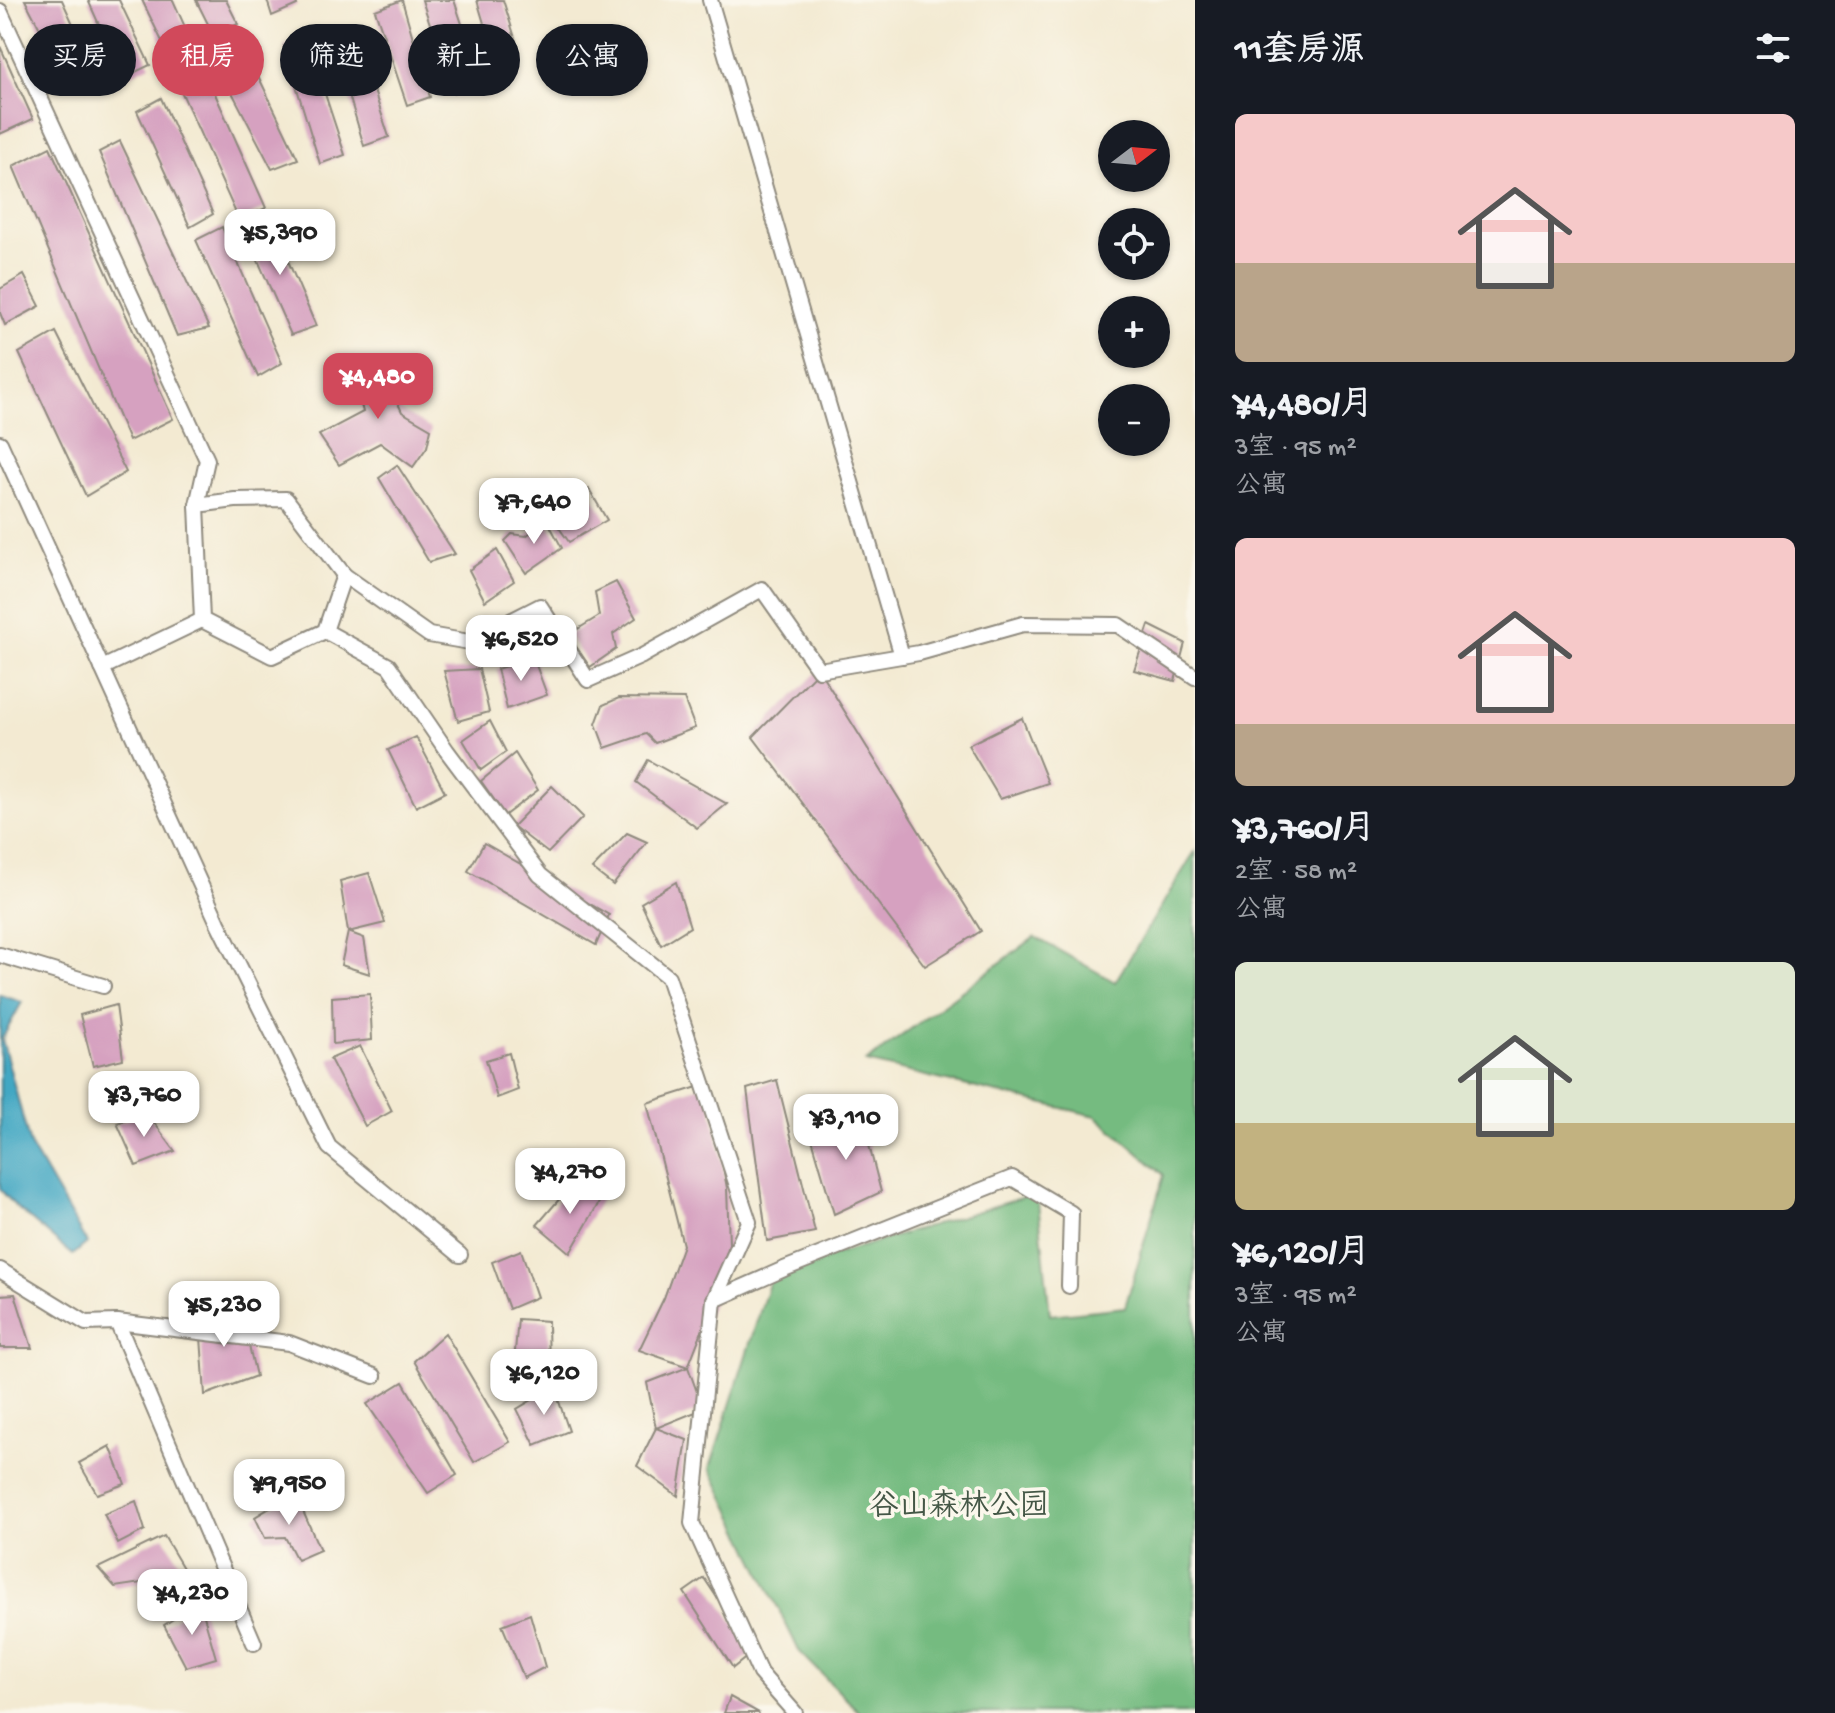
<!DOCTYPE html>
<html lang="zh">
<head>
<meta charset="utf-8">
<style>
  body { margin:0; font-family:"Gochi Hand","LXGW WenKai TC",sans-serif; background:#242831; color:#f1f3f6; height:100vh; display:flex; flex-direction:column; font-size:30px; white-space:nowrap }
  * { box-sizing:border-box; margin:0 }
  p { font-size:26px; color:#9ea1a6 }
  .icon { flex:none; width:44px; height:44px; fill:none; stroke:currentColor; stroke-width:2; stroke-linecap:round; stroke-linejoin:round }
  .map { position:relative; flex:1; overflow:hidden }
  .side { display:flex; flex-direction:column; background:#171b24; width:640px }
  .side>* { flex:none }
  .top-card { position:absolute; left:24px; top:24px; width:760px; height:72px; display:flex; gap:16px }
  .needle { width:52px; rotate:74deg }
  .fabs { position:absolute; left:1098px; top:120px; display:grid; gap:16px }
  .fabs a { display:grid; place-items:center; width:72px; height:72px; border-radius:50%; background:#171b24; box-shadow:0 2px 6px #0004; font-size:40px }
  .price { position:absolute; translate:-50% -68px; padding:0 18px; border-radius:16px; background:#fff; color:#222; font-size:26px; line-height:52px; filter:drop-shadow(0 2px 4px #0008) }
  .price::after { content:''; position:absolute; left:50%; top:48px; width:24px; height:18px; margin-left:-12px; background:inherit; clip-path:polygon(0 0,100% 0,50% 100%) }
  .price.active { background:#d1495b; color:#fff }
  ul { padding:0; list-style:none }
  li { display:grid; align-content:center; gap:16px; height:424px; padding:0 40px }
  li span { display:grid; place-items:center; height:248px; border-radius:12px; color:#555 }
  li>.icon { margin-inline-start:auto }
  span .icon { width:144px; height:144px; fill:#fffc; stroke-width:1 }
  li b { font-size:34px }
  h2 { display:flex; justify-content:space-between; align-items:center; height:96px; padding:0 40px; font-size:34px }
  .pill { padding:0 28px; border-radius:36px; background:#171b24; box-shadow:0 2px 6px #0004; font-size:28px; line-height:72px }
  .pill.active { background:#d1495b; color:#fff }
  main { display:flex; flex:1; min-height:0 }
  .map>svg:first-child { display:block }
  .forest { fill:#74bb80; stroke:#507356; stroke-width:2 }
  .water { fill:#43a7c3; stroke:#376977; stroke-width:2 }
  .building { fill:#d6a1c0 }
  .lines { fill:none; stroke-linecap:round; stroke-linejoin:round }
  .street-casing { stroke:#8f8a7e; stroke-width:18 }
  .street { stroke:#fff; stroke-width:14 }
  .labels { text-anchor:middle; stroke-width:7; stroke-linejoin:round; paint-order:stroke }
  .park-label { font-size:30px; fill:#445746; stroke:#fbf7ec }
</style>
</head>
<body>
<main>
<div class="map">
<svg width="1195" height="1713" viewBox="0 0 1195 1713">
  <rect width="100%" height="100%" fill="#fbf7ec"/>
  <filter id="ink" filterUnits="userSpaceOnUse"><feTurbulence type="fractalNoise" baseFrequency=".0125" numOctaves="2"/><feDisplacementMap in="SourceGraphic" scale="16" xChannelSelector="R" yChannelSelector="G"/><feConvolveMatrix kernelMatrix="1 2 1 2 8 2 1 2 1" color-interpolation-filters="sRGB"/></filter>
  <filter id="wash" filterUnits="userSpaceOnUse"><feTurbulence type="fractalNoise" baseFrequency=".006" numOctaves="4" result="noise"/><feDisplacementMap in="SourceGraphic" scale="32" xChannelSelector="R" yChannelSelector="G"/><feGaussianBlur stdDeviation="1.8" result="paint"/><feColorMatrix in="noise" values="0 0 0 0 0 0 0 0 0 0 0 0 0 0 0 0 0 1.4 0 .05"/><feComposite in="paint" operator="in"/></filter>
  <g filter="url(#wash)">
    <rect width="100%" height="100%" fill="#f3ead2"/>
    <polygon class="forest" points="1195,851 1195,1713 860,1713 799,1651 710,1468 772,1274 1037,1193 1050,1315 1125,1307 1164,1175 1096,1116 866,1062 1035,937 1115,982"/>
    <polygon class="water" points="0,995 22,1002 2,1039 30,1145 87,1243 73,1255 15,1206 0,1189"/>
    <g id="blocks">
      <g class="building">
        <polygon points="25,0 62,0 91,63 64,75"/>
        <polygon points="88,0 119,0 150,65 123,78"/>
        <polygon points="142,0 173,0 193,45 170,58"/>
        <polygon points="196,0 226,0 238,24 214,36"/>
        <polygon points="267,0 295,0 297,5 272,16"/>
        <polygon points="402,0 430,97 407,105 375,10"/>
        <polygon points="422,0 454,0 481,81 453,93"/>
        <polygon points="477,0 503,0 516,41 492,50"/>
        <polygon points="355,32 389,137 364,146 332,37"/>
        <polygon points="307,39 345,155 320,164 284,46"/>
        <polygon points="0,46 33,119 0,134"/>
        <polygon points="250,59 298,159 272,169 222,73"/>
        <polygon points="207,76 266,208 239,220 181,91"/>
        <polygon points="161,98 213,214 190,227 137,111"/>
        <polygon points="120,141 209,328 177,336 99,152"/>
        <polygon points="50,147 173,419 129,441 13,166"/>
        <polygon points="270,219 316,326 291,335 245,231"/>
        <polygon points="222,227 282,363 258,377 196,240"/>
        <polygon points="24,275 40,306 5,325 0,313 0,289"/>
        <polygon points="56,332 126,472 86,496 19,353"/>
        <polygon points="394,363 395,397 402,412 431,429 427,447 413,467 380,443 339,465 319,435 363,412 351,368"/>
        <polygon points="397,465 455,554 429,562 379,478"/>
        <polygon points="589,489 607,520 569,542 555,522 577,505 573,498"/>
        <polygon points="547,520 562,548 526,573 505,541 512,534 526,536"/>
        <polygon points="497,550 514,581 485,601 469,570"/>
        <polygon points="616,582 636,618 613,634 616,649 590,667 568,635 599,616 595,592"/>
        <polygon points="1149,625 1185,643 1175,681 1134,670"/>
        <polygon points="533,657 547,695 507,709 497,669"/>
        <polygon points="479,669 489,712 458,721 444,671"/>
        <polygon points="819,670 981,931 925,966 753,737"/>
        <polygon points="619,698 684,699 695,728 655,743 646,734 605,748 596,724 603,705"/>
        <polygon points="1022,718 1048,783 1000,799 968,745"/>
        <polygon points="490,721 506,752 481,770 463,740"/>
        <polygon points="416,737 445,792 416,807 388,750"/>
        <polygon points="515,753 538,790 505,815 481,781"/>
        <polygon points="648,760 727,804 697,828 636,782"/>
        <polygon points="552,786 583,817 548,853 513,826"/>
        <polygon points="627,833 647,842 613,885 592,869"/>
        <polygon points="484,843 609,915 596,945 468,871"/>
        <polygon points="369,873 385,923 348,932 340,881"/>
        <polygon points="676,882 690,927 661,945 641,903"/>
        <polygon points="348,932 364,938 370,974 341,965"/>
        <polygon points="370,994 372,1040 333,1044 332,997"/>
        <polygon points="116,1005 123,1059 93,1066 80,1015"/>
        <polygon points="360,1046 392,1111 365,1126 330,1059"/>
        <polygon points="509,1053 518,1090 497,1098 486,1060"/>
        <polygon points="777,1080 815,1232 767,1241 747,1089"/>
        <polygon points="707,1084 727,1188 729,1244 714,1300 688,1367 639,1350 664,1298 683,1245 647,1103"/>
        <polygon points="860,1110 881,1192 834,1214 810,1132"/>
        <polygon points="147,1113 175,1151 136,1166 117,1123"/>
        <polygon points="574,1182 601,1199 570,1253 537,1225"/>
        <polygon points="521,1250 537,1297 509,1309 492,1262"/>
        <polygon points="15,1294 32,1348 0,1348 0,1295"/>
        <polygon points="199,1308 241,1311 256,1376 205,1395"/>
        <polygon points="518,1319 548,1321 549,1370 514,1362"/>
        <polygon points="445,1333 510,1442 474,1462 414,1361"/>
        <polygon points="688,1367 703,1409 656,1428 687,1440 678,1496 637,1466 656,1428 647,1383"/>
        <polygon points="403,1382 457,1475 428,1493 367,1404"/>
        <polygon points="554,1387 569,1431 535,1445 517,1409"/>
        <polygon points="110,1446 125,1484 97,1494 79,1463"/>
        <polygon points="295,1493 320,1550 297,1560 285,1537 265,1538 255,1517"/>
        <polygon points="136,1501 145,1530 118,1544 104,1514"/>
        <polygon points="164,1536 193,1585 154,1606 141,1583 115,1587 98,1568"/>
        <polygon points="704,1578 753,1652 733,1668 684,1592"/>
        <polygon points="200,1602 216,1658 186,1667 164,1625"/>
        <polygon points="530,1614 545,1667 524,1678 502,1625"/>
        <polygon points="730,1697 759,1713 724,1713"/>
      </g>
    </g>
  </g>
  <g filter="url(#ink)">
    <use href="#blocks" fill-opacity="0" stroke="#8f8a7e" stroke-width="2"/>
    <g class="lines">
      <defs>
        <g id="street">
          <polyline points="710,0 902,656"/>
          <polyline points="0,11 207,460 197,505"/>
          <polyline points="0,443 218,923 329,1147 460,1255"/>
          <polyline points="344,575 429,635 469,642 540,606 588,680 642,656 762,589 819,670 919,653 1023,624 1118,625 1195,677"/>
          <polyline points="325,631 344,575 286,499 235,500 197,505 202,620 272,656 325,631 389,666 447,751 540,875 668,977 749,1222 714,1300"/>
          <polyline points="102,668 202,620"/>
          <polyline points="0,955 103,986"/>
          <polyline points="0,1270 86,1323 117,1322 254,1643"/>
          <polyline points="117,1322 289,1343 374,1376"/>
          <polyline points="795,1713 760,1673 692,1523 714,1300 784,1269 1012,1178 1071,1213 1069,1286"/>
        </g>
      </defs>
      <use href="#street" class="street-casing"/>
      <use href="#street" class="street"/>
    </g>
  </g>
  <g class="labels">
    <g class="park-label">
      <text x="959" y="1514">谷山森林公园</text>
    </g>
  </g>
</svg>
<div class="fabs">
<a><svg class="needle" viewBox="-14 -14 28 28"><path d="M0-13l5 13h-10z" fill="#e53935"/><path d="M0 13l5-13h-10z" fill="#9ea1a6"/></svg></a>
<a><svg class="icon" aria-label="locate" viewBox="0 0 24 24"><circle cx="12" cy="12" r="6"/><path d="M12 2v4M12 18v4M2 12h4M18 12h4"/></svg></a>
<a>+</a>
<a>−</a>
</div>
<b class="price" style="left:280px;top:277px">¥5,390</b>
<b class="price active" style="left:378px;top:421px">¥4,480</b>
<b class="price" style="left:534px;top:546px">¥7,640</b>
<b class="price" style="left:521px;top:683px">¥6,520</b>
<b class="price" style="left:144px;top:1139px">¥3,760</b>
<b class="price" style="left:846px;top:1162px">¥3,110</b>
<b class="price" style="left:570px;top:1216px">¥4,270</b>
<b class="price" style="left:224px;top:1349px">¥5,230</b>
<b class="price" style="left:544px;top:1417px">¥6,120</b>
<b class="price" style="left:289px;top:1527px">¥9,950</b>
<b class="price" style="left:192px;top:1637px">¥4,230</b>
<div class="top-card">
<a class="pill">买房</a>
<a class="pill active">租房</a>
<a class="pill">筛选</a>
<a class="pill">新上</a>
<a class="pill">公寓</a>
</div>
</div>
<section class="side">
<h2>11套房源<svg class="icon" aria-label="filters" viewBox="0 0 24 24"><path d="M4 7h16M4 17h16"/><circle cx="9" cy="7" r="2"/><circle cx="15" cy="17" r="2"/></svg></h2>
<ul>
<li><span style="background:linear-gradient(#f6c9c9 60%,#b9a48a 0)"><svg class="icon" aria-label="home" viewBox="0 0 24 24"><path d="M3 11l9-7 9 7M6 9v11h12V9"/></svg></span><div><b>¥4,480/月</b><p>3室 · 95 m²</p><p>公寓</p></div></li>
<li><span style="background:linear-gradient(#f6c9c9 75%,#b9a48a 0)"><svg class="icon" aria-label="home" viewBox="0 0 24 24"><path d="M3 11l9-7 9 7M6 9v11h12V9"/></svg></span><div><b>¥3,760/月</b><p>2室 · 58 m²</p><p>公寓</p></div></li>
<li><span style="background:linear-gradient(#dfe7d0 65%,#c2b280 0)"><svg class="icon" aria-label="home" viewBox="0 0 24 24"><path d="M3 11l9-7 9 7M6 9v11h12V9"/></svg></span><div><b>¥6,120/月</b><p>3室 · 95 m²</p><p>公寓</p></div></li>
</ul>
</section>
</main>
</body>
</html>
